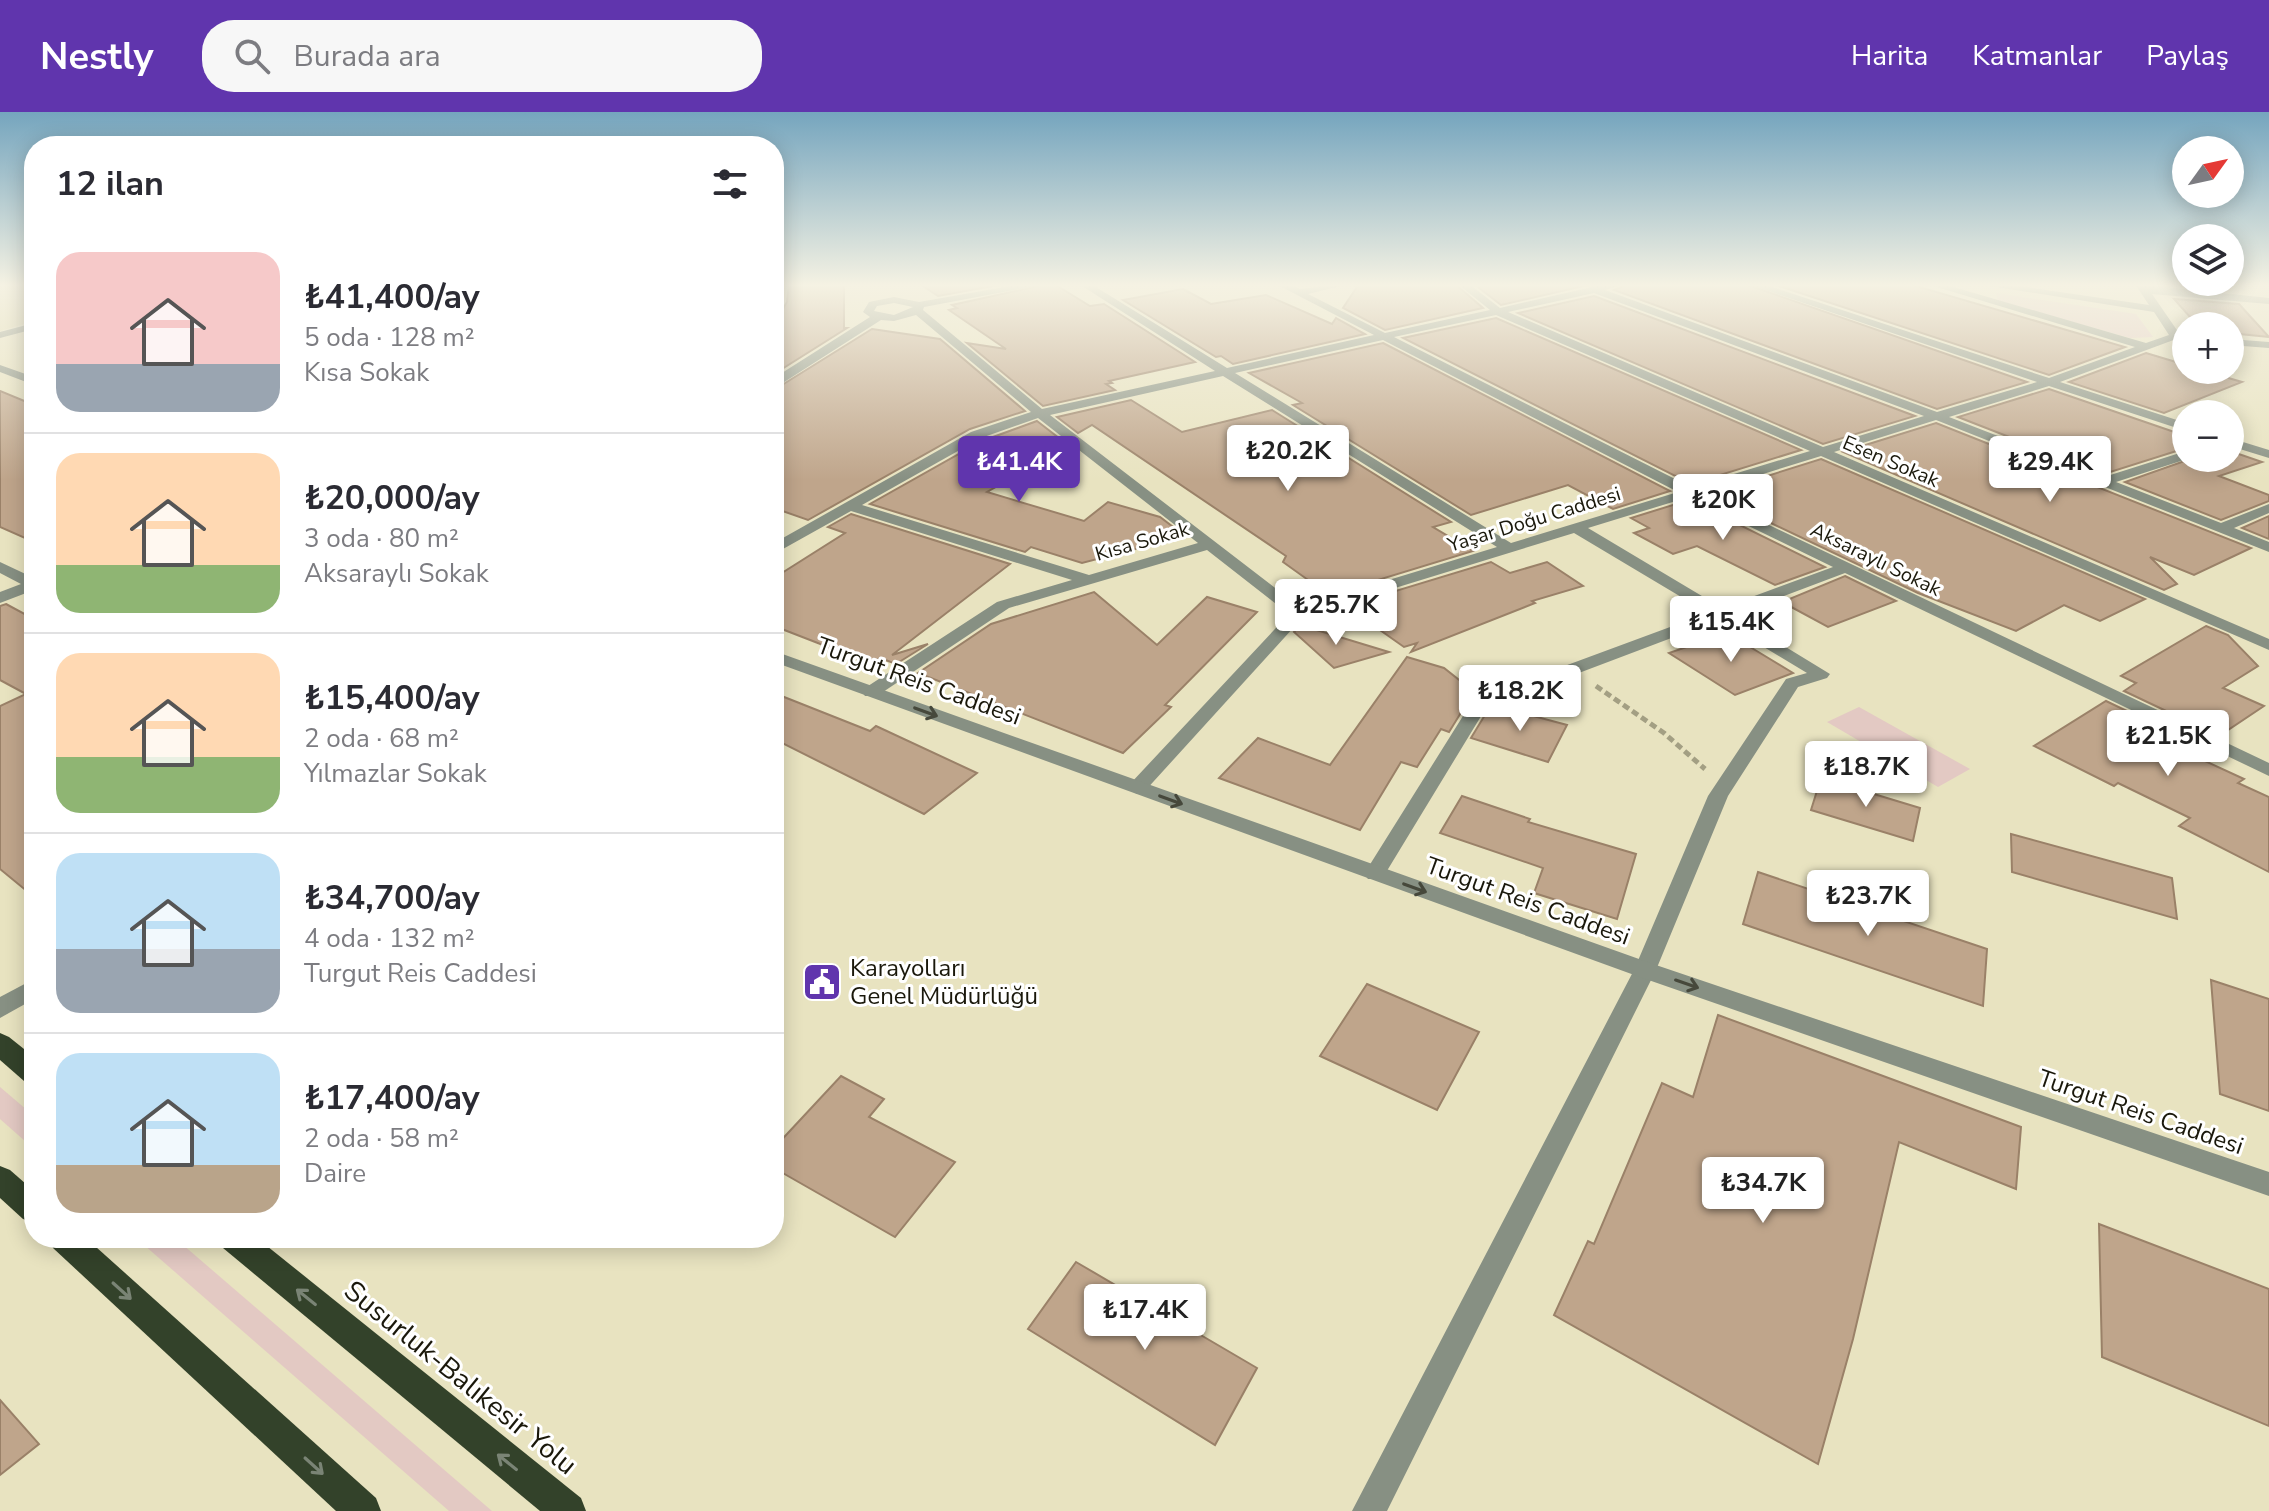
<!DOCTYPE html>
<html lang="tr">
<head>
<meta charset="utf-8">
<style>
  body { margin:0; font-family:"Nunito Sans",sans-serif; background:#f7f7f7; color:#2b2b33; height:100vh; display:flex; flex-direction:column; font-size:30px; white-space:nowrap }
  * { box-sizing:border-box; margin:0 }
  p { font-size:26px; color:#7c7c81 }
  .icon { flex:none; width:44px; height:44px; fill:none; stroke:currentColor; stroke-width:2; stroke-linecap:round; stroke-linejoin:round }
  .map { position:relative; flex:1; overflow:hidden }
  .panel { position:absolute; left:24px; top:24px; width:760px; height:1112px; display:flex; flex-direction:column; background:#fff; border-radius:32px; box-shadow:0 4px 20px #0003 }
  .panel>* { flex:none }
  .needle { width:52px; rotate:57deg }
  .tools { position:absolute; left:2172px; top:24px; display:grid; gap:16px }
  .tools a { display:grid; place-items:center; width:72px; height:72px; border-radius:50%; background:#fff; box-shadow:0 4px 20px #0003; font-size:40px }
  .price { position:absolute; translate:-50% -68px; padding:0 18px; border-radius:8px; background:#fff; color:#222; font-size:26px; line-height:52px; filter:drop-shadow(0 2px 4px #0008) }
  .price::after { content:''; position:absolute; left:50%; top:48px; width:24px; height:18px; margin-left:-12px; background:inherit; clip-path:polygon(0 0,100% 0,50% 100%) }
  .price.active { background:#6035ad; color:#fff }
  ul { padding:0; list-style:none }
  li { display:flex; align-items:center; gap:24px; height:200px; padding:0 32px }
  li+li { border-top:2px solid #e1e1e2 }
  li span { display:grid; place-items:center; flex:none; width:224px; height:160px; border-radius:24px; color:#555 }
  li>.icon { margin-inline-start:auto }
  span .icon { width:96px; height:96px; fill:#fffc; stroke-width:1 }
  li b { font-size:34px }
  h2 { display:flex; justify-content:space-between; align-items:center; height:96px; padding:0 32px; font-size:34px }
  header { display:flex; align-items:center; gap:48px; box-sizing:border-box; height:112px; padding:0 40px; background:#6035ad; color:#fff }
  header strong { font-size:38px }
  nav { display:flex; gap:44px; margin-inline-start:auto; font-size:28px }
  .search { width:560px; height:72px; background:#f7f7f7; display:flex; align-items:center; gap:20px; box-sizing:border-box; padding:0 28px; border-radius:32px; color:#7c7c81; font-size:30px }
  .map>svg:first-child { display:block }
  .built { fill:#e0daaf }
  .green { fill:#e3c9c3 }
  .building { fill:#bfa58b; stroke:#9a8168; stroke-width:2 }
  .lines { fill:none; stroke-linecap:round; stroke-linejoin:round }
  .path { stroke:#a39f83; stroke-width:5; stroke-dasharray:7 4; stroke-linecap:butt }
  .minor { fill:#879083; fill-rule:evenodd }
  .tertiary { fill:#879083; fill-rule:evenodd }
  .trunk { fill:#33422a; fill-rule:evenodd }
  .oneway { stroke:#46483b }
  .oneway2 { stroke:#7a8475 }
  .labels { text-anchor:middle; stroke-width:6; stroke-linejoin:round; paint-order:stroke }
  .far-street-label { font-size:20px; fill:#1a180b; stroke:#fff }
  .street-label { font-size:24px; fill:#1a180b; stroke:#fff }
  .poi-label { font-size:24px; fill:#1a180b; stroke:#fff; text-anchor:start }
  .near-street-label { font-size:28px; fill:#1a180b; stroke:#fff }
</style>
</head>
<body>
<header>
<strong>Nestly</strong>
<div class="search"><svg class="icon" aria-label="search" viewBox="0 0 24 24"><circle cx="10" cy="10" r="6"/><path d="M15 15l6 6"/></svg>Burada ara</div>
<nav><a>Harita</a><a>Katmanlar</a><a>Paylaş</a></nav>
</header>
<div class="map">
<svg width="2269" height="1399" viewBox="0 0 2269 1399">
  <rect width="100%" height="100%" fill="#e8e3c0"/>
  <polygon class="built" points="0,172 34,172 34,209 0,219"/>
  <g class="green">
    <polygon points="1996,181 2136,202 2153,225 2130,226 1998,189"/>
    <polygon points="1859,595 1970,657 1938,675 1827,610"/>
    <polygon points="0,975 34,1004 34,1037 0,1007"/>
    <polygon points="136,1126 175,1126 492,1399 449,1399"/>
  </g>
  <g class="building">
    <polygon points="844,172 844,216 847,216 774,262 774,212 787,190 789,173"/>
    <polygon points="920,172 1004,172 938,184"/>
    <polygon points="1048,172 1054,172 1090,194 1104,192 1195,250 1109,269 1112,271 1106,272 1115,278 1043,294 967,231 1006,237 949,198 957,196 952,193"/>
    <polygon points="1359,172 1455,172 1483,196 1385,218 1343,196"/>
    <polygon points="1474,172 1592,172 1501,193"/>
    <polygon points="1628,172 1745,172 2027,270 1937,297 1614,178"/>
    <polygon points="1773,172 1909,172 2125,235 2049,263"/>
    <polygon points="1183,177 1211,192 1266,183 1332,212 1336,206 1365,222 1233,252 1221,244 1216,245 1123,188"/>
    <polygon points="1594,184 1915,304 1823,332 1518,201"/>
    <polygon points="2174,187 2239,192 2269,225 2230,221 2230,214 2198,214"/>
    <polygon points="1496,206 1801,338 1691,372 1403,226"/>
    <polygon points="872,217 940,227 1025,299 970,317 808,408 774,396 774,278"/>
    <polygon points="1383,231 1670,379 1613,397 1568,373 1471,403 1293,293 1302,291 1249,261"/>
    <polygon points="2146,241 2186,253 2186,258 2201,258 2242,270 2164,301 2069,270"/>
    <polygon points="2049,277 2186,324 2186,336 2104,362 1958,305"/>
    <polygon points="0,279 34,293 34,430 0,415"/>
    <polygon points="1131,288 1182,320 1272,298 1451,410 1433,415 1473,439 1329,483 1283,450 1286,444 1092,313 1078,321 1057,305"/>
    <polygon points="1037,309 1064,330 997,370 1001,372 987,380 1084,409 1108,390 1160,405 1185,424 1082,451 1031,435 1025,440 870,392 982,329"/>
    <polygon points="1936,311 2251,436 2194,463 2150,445 2177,472 2164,478 1843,340"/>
    <polygon points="2230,339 2262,350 2219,364 2269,383 2269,389 2221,408 2125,370 2193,346 2230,346"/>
    <polygon points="1821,347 2145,487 2100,509 2064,493 2016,519 1918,481 1710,382"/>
    <polygon points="1689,388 1825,455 1775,473 1697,434 1673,442 1634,421 1649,416 1631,406"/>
    <polygon points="851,402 1010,452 892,543 928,532 896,552 880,546 872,552 774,514 774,466 845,421 828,415"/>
    <polygon points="2269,404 2269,427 2242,416"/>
    <polygon points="1491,450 1510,461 1547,450 1583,474 1532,489 1535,491 1411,540 1417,531 1404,535 1346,494"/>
    <polygon points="1845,464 1896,489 1828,515 1782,490"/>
    <polygon points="1094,480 1157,533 1207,485 1257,500 1165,593 1171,595 1123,641 918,561 991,512"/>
    <polygon points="6,492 34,507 34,785 0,757 0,594 26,582 0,568 0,494"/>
    <polygon points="1300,513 1389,540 1334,556 1294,520"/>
    <polygon points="2206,514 2228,523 2258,554 2223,576 2264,594 2219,624 2124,579 2136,571 2121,564"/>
    <polygon points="1727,521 1793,561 1735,583 1669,541"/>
    <polygon points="1407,545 1444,556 1478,583 1470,586 1449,620 1441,617 1417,655 1401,650 1360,718 1219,666 1258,626 1330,653"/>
    <polygon points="774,581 870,619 876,614 977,661 924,702 774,627"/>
    <polygon points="2106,589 2202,635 2192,643 2244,667 2238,671 2269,685 2269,760 2179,714 2190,706 2118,671 2114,674 2034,634"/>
    <polygon points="1494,596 1501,602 1515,599 1567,613 1548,650 1471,626 1488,598"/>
    <polygon points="1821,666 1920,696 1913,729 1811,698"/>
    <polygon points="1462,684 1530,707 1528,710 1636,742 1617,807 1534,781 1543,756 1440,721"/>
    <polygon points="2011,722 2172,766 2177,807 2012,760"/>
    <polygon points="1758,760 1987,837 1983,894 1743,812"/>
    <polygon points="2211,868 2269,887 2269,999 2220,982"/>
    <polygon points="1367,872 1479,920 1437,998 1320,944"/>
    <polygon points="1718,903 2021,1015 2016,1077 1899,1030 1853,1227 1818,1352 1554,1203 1588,1129 1594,1132 1662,971 1693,985"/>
    <polygon points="841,964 884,987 869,1005 955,1050 895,1125 774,1056 774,1036"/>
    <polygon points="2099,1112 2269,1177 2269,1314 2102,1245"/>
    <polygon points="1076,1150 1257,1256 1215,1333 1028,1217"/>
    <polygon points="0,1288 39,1332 0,1363"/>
  </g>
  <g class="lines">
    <polyline class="path" points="1596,574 1664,621 1705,657"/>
    <g class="minor">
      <path d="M1022,172H1045L924,195L923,198L1042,297L1215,259L1079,172H1091L1227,256L1374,223L1276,172H1289L1300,177L1348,172L1308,182L1385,221L1490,198L1458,172H1469L1500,196L1606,172H1625L1605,178L1937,300L2037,270L1748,172H1763L2049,266L2135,235L1927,172H1943L2146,231L2169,223L2154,200L1978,172H2004L2149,193L2135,172L2269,186V192L2152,182L2181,224L2179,226L2060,270L2186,311V319L2049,274L1949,305L2104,365L2186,339V346H2190L2116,370L2221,411L2269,392V401L2234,416L2269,430V440L1936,308L1834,340L2269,527V538L1821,344L1702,381L2269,651V664L1845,461L1733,503L1830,562L1827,566L1798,575L1728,684L1656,858L1387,1399H1352L1634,858L1708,684L1786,567L1807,561L1719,508L1486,596L1382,767H1368L1364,762L1473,588L1708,501L1574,421L1304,504L1144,680L1137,682L1127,676L1130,672L1289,502L1207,438L1009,496L877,584H865L862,580L865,576L997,490L1072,468L851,399L774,442V431L971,320L1031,300L916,203L894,209L881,208L778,274L774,275V266L870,205L863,200L869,190L894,185L919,190ZM1594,181L1924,304L1823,335L1508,200ZM894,191L913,195L894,203L874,199L877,194ZM1496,203L1810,339L1691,375L1394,225ZM1383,228L1678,380L1511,431L1235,261ZM1223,264L1497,435L1300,495L1050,303ZM1038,306L1198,431L1089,463L862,393L981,326ZM1689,385L1833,455L1722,496L1588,416Z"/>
      <polygon points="34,211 34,217 0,226 0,220"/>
      <polygon points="2230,227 2269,230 2269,236 2230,233"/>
      <polygon points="2230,326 2269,338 2269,346 2230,334"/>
      <polygon points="0,450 34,466 34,478 0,491 0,480 21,472 0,461"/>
      <polygon points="34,867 34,887 0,906 0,885"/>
    </g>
    <g class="tertiary">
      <polygon points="0,253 34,265 34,273 0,260"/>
      <polygon points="774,539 1653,852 2269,1060 2269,1084 1637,864 774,550"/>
    </g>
    <g class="trunk">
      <polygon points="0,921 9,925 34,945 34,972 24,969 0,948"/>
      <polygon points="0,1054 10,1058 34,1079 34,1111 23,1107 0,1086"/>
      <polygon points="49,1126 86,1126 376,1386 381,1399 336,1399 53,1136"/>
      <polygon points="219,1126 257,1126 581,1386 586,1399 540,1399 223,1136"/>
    </g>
  </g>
  <defs><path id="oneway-shaft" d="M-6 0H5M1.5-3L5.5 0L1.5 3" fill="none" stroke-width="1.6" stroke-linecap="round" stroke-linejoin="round" transform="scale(2)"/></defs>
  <g class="oneway">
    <use href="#oneway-shaft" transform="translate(926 600) rotate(20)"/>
    <use href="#oneway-shaft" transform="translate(1171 688) rotate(20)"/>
    <use href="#oneway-shaft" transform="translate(1415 776) rotate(20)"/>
    <use href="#oneway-shaft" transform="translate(1687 872) rotate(19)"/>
  </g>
  <g class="oneway2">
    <use href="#oneway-shaft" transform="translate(122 1179) rotate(42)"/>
    <use href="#oneway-shaft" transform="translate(306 1185) rotate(-141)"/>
    <use href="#oneway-shaft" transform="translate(507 1350) rotate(-141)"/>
    <use href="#oneway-shaft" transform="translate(314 1354) rotate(42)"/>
  </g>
  <linearGradient id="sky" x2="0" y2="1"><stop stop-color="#75a5be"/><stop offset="0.47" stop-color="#f5f2e3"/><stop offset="1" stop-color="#f5f2e3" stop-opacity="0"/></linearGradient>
  <rect width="2269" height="368" fill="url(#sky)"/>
  <defs>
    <symbol id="civic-square" viewBox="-11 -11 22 22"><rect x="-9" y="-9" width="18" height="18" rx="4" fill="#6035ad" stroke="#fff"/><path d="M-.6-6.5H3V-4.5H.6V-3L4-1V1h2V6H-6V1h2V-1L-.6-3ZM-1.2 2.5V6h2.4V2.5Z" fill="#fff"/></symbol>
  </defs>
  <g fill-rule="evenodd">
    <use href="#civic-square" x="800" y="848" width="44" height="44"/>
  </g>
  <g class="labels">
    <g class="far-street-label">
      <text transform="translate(1891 349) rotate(23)" y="7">Esen Sokak</text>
      <text transform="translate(1534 407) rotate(-17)" y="7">Yaşar Doğu Caddesi</text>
      <text transform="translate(1142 429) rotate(-16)" y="7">Kısa Sokak</text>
      <text transform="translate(1876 447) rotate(26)" y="7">Aksaraylı Sokak</text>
    </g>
    <g class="street-label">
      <text transform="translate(919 569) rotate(20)" y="8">Turgut Reis Caddesi</text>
      <text transform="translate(1528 789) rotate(20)" y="8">Turgut Reis Caddesi</text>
      <text transform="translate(2141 1000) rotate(19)" y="8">Turgut Reis Caddesi</text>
    </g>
    <g class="poi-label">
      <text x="850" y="864">Karayolları<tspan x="850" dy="28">Genel Müdürlüğü</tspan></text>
    </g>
    <g class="near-street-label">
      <text transform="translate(461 1265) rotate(39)" y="10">Susurluk-Balıkesir Yolu</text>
    </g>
  </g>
</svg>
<div class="tools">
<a><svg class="needle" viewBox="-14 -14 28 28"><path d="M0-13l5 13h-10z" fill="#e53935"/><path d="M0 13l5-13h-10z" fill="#7c7c81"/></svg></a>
<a><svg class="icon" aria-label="layers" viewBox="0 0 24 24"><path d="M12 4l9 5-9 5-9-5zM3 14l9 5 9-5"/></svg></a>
<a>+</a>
<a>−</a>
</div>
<b class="price" style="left:1288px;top:381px">₺20.2K</b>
<b class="price active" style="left:1019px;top:392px">₺41.4K</b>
<b class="price" style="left:2050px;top:392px">₺29.4K</b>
<b class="price" style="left:1723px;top:430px">₺20K</b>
<b class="price" style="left:1336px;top:535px">₺25.7K</b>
<b class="price" style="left:1731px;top:552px">₺15.4K</b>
<b class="price" style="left:1520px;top:621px">₺18.2K</b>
<b class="price" style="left:2168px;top:666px">₺21.5K</b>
<b class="price" style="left:1866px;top:697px">₺18.7K</b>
<b class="price" style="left:1868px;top:826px">₺23.7K</b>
<b class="price" style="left:1763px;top:1113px">₺34.7K</b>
<b class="price" style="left:1145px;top:1240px">₺17.4K</b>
<section class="panel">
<h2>12 ilan<svg class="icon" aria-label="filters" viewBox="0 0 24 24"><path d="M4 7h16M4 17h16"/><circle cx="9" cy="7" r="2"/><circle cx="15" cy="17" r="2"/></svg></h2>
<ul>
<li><span style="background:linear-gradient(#f6c9c9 70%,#9aa5b1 0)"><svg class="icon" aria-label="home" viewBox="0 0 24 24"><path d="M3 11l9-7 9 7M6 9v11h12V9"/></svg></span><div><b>₺41,400/ay</b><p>5 oda · 128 m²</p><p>Kısa Sokak</p></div></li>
<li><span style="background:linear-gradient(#ffd9b3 70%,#8fb573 0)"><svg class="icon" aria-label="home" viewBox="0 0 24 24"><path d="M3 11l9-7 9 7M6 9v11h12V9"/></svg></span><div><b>₺20,000/ay</b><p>3 oda · 80 m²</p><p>Aksaraylı Sokak</p></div></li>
<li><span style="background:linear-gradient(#ffd9b3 65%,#8fb573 0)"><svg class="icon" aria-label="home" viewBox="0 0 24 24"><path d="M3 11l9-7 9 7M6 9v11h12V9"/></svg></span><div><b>₺15,400/ay</b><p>2 oda · 68 m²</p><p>Yılmazlar Sokak</p></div></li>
<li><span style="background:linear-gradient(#bfe0f5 60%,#9aa5b1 0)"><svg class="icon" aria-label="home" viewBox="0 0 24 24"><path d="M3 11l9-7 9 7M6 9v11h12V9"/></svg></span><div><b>₺34,700/ay</b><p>4 oda · 132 m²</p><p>Turgut Reis Caddesi</p></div></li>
<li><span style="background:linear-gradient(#bfe0f5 70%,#b9a48a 0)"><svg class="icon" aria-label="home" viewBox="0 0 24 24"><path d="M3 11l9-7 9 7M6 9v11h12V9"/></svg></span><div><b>₺17,400/ay</b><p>2 oda · 58 m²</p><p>Daire</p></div></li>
</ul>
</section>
</div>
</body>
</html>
